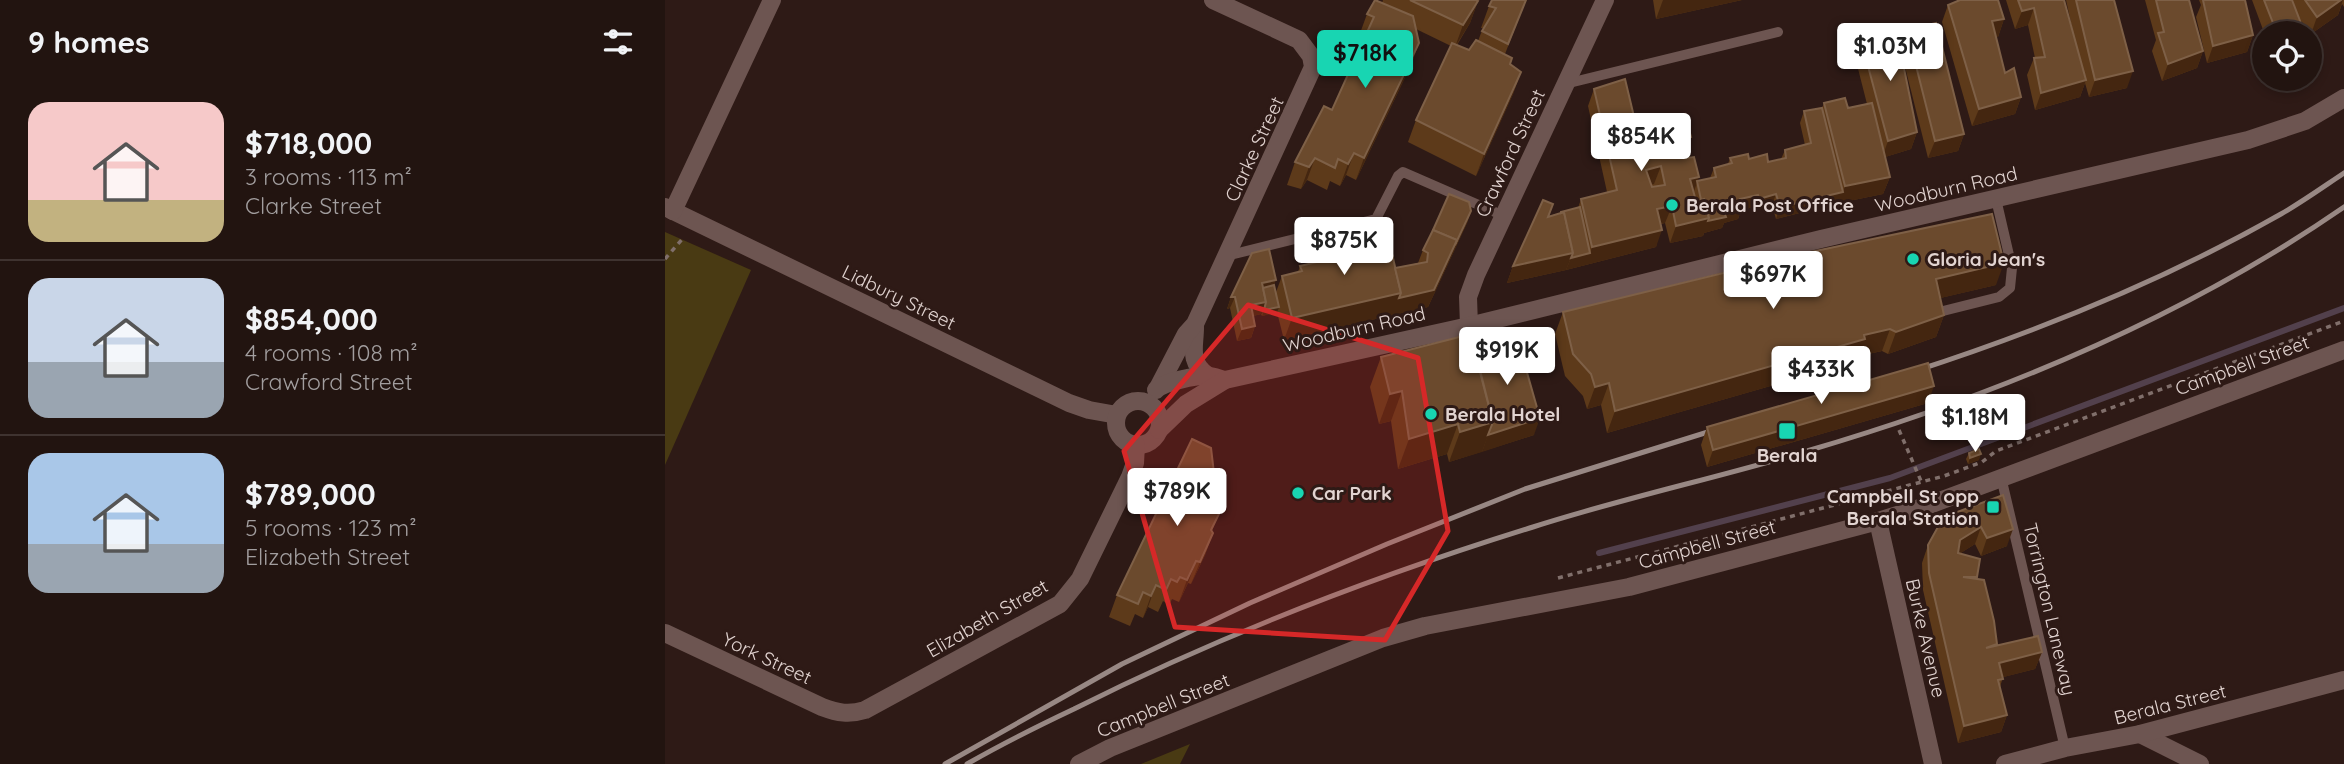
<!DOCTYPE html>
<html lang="en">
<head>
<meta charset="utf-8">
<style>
  body { margin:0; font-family:Quicksand,sans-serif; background:#2e211e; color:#f1f3f6; height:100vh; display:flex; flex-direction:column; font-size:26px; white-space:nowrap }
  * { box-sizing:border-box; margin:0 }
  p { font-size:23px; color:#a29e9f }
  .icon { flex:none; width:38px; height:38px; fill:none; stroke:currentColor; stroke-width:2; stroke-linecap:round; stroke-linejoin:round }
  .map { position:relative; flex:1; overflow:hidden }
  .sheet { display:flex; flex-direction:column; background:#221410; width:665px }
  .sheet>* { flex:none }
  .fabs { position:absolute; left:1587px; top:21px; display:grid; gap:14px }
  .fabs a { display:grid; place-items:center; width:70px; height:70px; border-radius:50%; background:#221410; box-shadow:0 4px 10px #0003,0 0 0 2px #3f3330; font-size:35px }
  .price { position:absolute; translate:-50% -60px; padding:0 16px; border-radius:7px; background:#fff; color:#222; font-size:23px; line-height:46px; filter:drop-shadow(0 2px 4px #0008) }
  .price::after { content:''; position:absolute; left:50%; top:42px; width:21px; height:16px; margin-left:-10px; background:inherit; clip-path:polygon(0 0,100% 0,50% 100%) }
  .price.selected { background:#18d5b2; color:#111 }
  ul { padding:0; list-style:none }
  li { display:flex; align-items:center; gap:21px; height:175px; padding:0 28px }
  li+li { border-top:2px solid #3f3330 }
  li span { display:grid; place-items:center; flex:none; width:196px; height:140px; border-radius:21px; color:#555 }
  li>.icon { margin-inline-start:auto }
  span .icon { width:84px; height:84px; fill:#fffc; stroke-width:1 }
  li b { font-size:30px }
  h2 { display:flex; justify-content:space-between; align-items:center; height:84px; padding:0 28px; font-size:30px }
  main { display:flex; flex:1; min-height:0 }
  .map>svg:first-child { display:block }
  .green { fill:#493a13 }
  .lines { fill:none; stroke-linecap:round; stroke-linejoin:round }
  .stream { stroke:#52404c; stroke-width:6 }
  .path { stroke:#806f6b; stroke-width:3.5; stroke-dasharray:5 5; stroke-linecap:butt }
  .service { stroke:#6d5551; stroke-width:10 }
  .minor { stroke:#6d5551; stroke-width:18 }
  .rail { stroke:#988884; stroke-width:5 }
  .wall { fill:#5d3a1a }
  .shaded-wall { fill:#442610 }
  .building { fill:#6b4a2d; stroke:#7e6047; stroke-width:2; fill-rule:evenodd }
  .marked { fill:#d62828; fill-opacity:0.2; stroke:#d62828; stroke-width:5; stroke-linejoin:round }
  .poi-dot { fill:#18d5b2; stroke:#2e1a16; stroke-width:2.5 }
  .labels { text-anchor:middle; stroke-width:6; stroke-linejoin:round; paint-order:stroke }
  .street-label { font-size:19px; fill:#e2d4d1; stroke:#2e1a16 }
  .poi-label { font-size:19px; font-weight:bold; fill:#e2d4d1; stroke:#2e1a16; text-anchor:start }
</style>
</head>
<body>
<main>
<section class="sheet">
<h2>9 homes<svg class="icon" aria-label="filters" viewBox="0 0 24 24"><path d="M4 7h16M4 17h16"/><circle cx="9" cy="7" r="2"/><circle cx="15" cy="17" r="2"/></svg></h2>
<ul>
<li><span style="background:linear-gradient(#f6c9c9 70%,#c2b280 0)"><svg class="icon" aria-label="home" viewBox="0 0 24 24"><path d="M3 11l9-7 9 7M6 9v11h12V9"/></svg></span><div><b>$718,000</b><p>3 rooms · 113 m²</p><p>Clarke Street</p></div></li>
<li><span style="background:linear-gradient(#c9d6e8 60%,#9aa5b1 0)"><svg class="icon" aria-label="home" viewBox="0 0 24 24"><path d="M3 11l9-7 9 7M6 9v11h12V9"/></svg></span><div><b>$854,000</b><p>4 rooms · 108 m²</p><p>Crawford Street</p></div></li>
<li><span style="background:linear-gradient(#a9c7e8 65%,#9aa5b1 0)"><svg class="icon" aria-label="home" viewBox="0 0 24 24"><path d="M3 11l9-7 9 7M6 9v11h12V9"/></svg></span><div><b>$789,000</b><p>5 rooms · 123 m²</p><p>Elizabeth Street</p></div></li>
</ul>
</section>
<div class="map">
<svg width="1679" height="764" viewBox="0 0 1679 764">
  <rect width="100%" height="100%" fill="#2e1a16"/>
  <g class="green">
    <polygon points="0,232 86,270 0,465"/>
    <polygon points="525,744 515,764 476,764"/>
  </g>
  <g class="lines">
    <polyline class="stream" points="934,553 1225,478 1679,308"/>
    <g class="path">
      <polyline points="0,259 19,237"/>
      <polyline points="1234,430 1256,481"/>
      <polyline points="893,578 1279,476 1317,462 1331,451 1679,321"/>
    </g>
    <g class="service">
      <polyline points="900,84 1113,32"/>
      <polyline points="561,256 711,219 733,176 738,172 839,216"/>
      <polyline points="1266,314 1334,297 1345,288 1347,268 1331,199"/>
      <polyline points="1336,477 1400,748"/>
    </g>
    <g class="minor">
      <polyline points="0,207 404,403 424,410 452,415"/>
      <polyline points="8,211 107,0"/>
      <polyline points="804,326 803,297 811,275 940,0"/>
      <path d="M530,327C530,347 523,361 542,375"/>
      <polyline points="494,386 521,334 530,324 648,67 646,56 634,40 548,0"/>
      <path d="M491,390C497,382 533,375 544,376C549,376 555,379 560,380"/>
      <circle cx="473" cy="423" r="22"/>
      <polyline points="494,430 521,404 560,380 804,326 1156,239 1583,140 1640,121 1679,98"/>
      <polyline points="1213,521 1268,764"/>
      <path d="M0,633L157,707C173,713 184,715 200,710L395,604L415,579L465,477L470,463L471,445"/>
      <polyline points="1475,734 1535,764"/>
      <polyline points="414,764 445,748 718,638 760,626 964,587 1213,521 1264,505 1679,350"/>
      <polyline points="1340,764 1400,748 1475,734 1679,680"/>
    </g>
    <g class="rail">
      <path d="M1247,372C1374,331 1500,280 1616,214C1637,202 1658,187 1679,173"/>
      <polyline points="280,764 457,664 585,603 722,544 860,489 1059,427"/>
      <path d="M302,764C337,744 373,726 409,709C556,635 710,576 868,527C958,498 1052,478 1142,451C1330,396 1517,319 1679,207"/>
    </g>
  </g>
  <g class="wall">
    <polygon points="718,0 811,0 813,1 805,23 792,45 804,50 813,41 818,28 816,28 824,6 861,0 840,54 845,64 856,72 848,94 811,176 743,142 751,120 786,46 751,29 754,43 746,65 691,180 681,175 675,186 665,181 662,190 642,180 636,189 622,185 630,162 667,110 699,38 694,36 702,14 717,3"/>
    <polygon points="988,0 1077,0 991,19"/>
    <polygon points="1341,0 1399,0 1410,41 1401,0 1449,0 1462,88 1424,97 1420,83 1415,97 1370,110 1362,75 1369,58 1370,58 1363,25 1350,29"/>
    <polygon points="1480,0 1524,0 1538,51 1532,68 1497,81 1487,51 1491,40"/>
    <polygon points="1534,0 1580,0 1588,35 1582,52 1542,63 1531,17 1536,5"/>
    <polygon points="1587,0 1679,0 1679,7 1677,4 1673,15 1646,34 1633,17 1635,33 1600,33 1600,35"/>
    <polygon points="1283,5 1339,19 1333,37 1331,37 1340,73 1356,97 1350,114 1307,126 1277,22"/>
    <polygon points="1242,30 1299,134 1293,151 1263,158 1235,47"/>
    <polygon points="1195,36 1252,132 1246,149 1220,157 1225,177 1218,194 1174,203 1111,219 1107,205 1090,210 1089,207 1076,210 1073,219 1059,223 1057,228 1039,233 1038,236 1005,243 1000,223 996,224 991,247 901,270 842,283 848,266 884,216 913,208 916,199 942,192 923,106 929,89 973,136 978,124 1026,137 1020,151 1022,158 1033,181 1045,178 1049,168 1063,164 1065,158 1084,159 1103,162 1116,159 1120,150 1140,145 1135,123 1139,111 1157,108 1159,103 1183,108 1202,104 1189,53"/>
    <polygon points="806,211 802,223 763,307 619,340 612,312 597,316 596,314 588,316 590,326 586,338 572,341 565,308 562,309 566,297 609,285 611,292 617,276 633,272 635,266 645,264 650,251 663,255 680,251 686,234 699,232 701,226 715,240 716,237 730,268 753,263 758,250"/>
    <polygon points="1331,285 1275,298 1279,315 1271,337 1223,354 1217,351 1194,356 1192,361 942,433 936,405 922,409 918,396 900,376 890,334 898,312"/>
    <polygon points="814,350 869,435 784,462 782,454 733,469 726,421 714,424 705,387 716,357"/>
    <polygon points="1263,403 1042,467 1036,445 1042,427"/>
    <polygon points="1304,453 1314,460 1303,464 1301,459"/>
    <polygon points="1338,495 1342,546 1316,556 1310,544 1294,554 1312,579 1331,646 1377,652 1370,669 1338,677 1335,687 1342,715 1336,732 1293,743 1258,590 1257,563 1263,545"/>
    <polygon points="547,503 548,510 554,514 547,531 548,533 540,555 526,584 523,583 514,602 507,599 504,605 498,601 493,612 483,607 478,618 470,614 465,626 444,617 452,595"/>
  </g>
  <g class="shaded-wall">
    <polygon points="998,0 1077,0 991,19"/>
    <polygon points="1676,0 1678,0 1673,15 1646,34 1652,17"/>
    <polygon points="813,1 805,23 790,47 798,25"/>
    <polygon points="1369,8 1363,25 1350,29 1357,11"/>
    <polygon points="1339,19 1333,37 1321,38 1327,21"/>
    <polygon points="1637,26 1635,33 1622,33"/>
    <polygon points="1588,35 1582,52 1542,63 1548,46"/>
    <polygon points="754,43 746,65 691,180 699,158"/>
    <polygon points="1538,51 1532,68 1497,81 1503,64"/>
    <polygon points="1468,71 1462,88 1424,97 1430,80"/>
    <polygon points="856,72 848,94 811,176 819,154"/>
    <polygon points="1421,80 1415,97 1370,110 1376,93"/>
    <polygon points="1356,97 1350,114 1307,126 1314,109"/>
    <polygon points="1252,132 1246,149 1217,158 1223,141"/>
    <polygon points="1299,134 1293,151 1263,158 1270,141"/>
    <polygon points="1026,137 1019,154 1017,139"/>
    <polygon points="689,153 681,175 675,186 683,164"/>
    <polygon points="650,158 642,180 636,189 644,167"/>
    <polygon points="996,166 989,184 975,187 981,170"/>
    <polygon points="1034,177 1028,194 1025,179"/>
    <polygon points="1225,177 1218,194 1174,203 1111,219 1115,207 1178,192 1180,186"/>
    <polygon points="1111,194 1107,205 1090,210 1094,199"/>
    <polygon points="1093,195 1089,207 1076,210 1073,219 1059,223 1057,228 1039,233 1038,236 1005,243 1011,226 1059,212 1075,199"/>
    <polygon points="1007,206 1000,223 986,226 992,209"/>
    <polygon points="806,211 802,223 763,307 619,340 627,318 736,293 792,240"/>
    <polygon points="997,230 991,247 901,270 906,258 925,253 927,247"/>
    <polygon points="908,253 901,270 842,283 848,266"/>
    <polygon points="1339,263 1331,285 1263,301 1271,279"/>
    <polygon points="611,280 607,291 596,294 597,283"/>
    <polygon points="566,297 570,297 565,308 562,309"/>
    <polygon points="601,302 597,314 582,317 586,305"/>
    <polygon points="614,307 612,313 597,316 599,310"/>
    <polygon points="1279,315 1271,337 1223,354 1231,332"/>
    <polygon points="590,326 586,338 572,341 577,329"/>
    <polygon points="1225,329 1217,351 1194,356 1192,361 942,433 950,411 1199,335"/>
    <polygon points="944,383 936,405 922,409 930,387"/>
    <polygon points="1269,386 1263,403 1042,467 1048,450"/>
    <polygon points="737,391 726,421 714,424 725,394"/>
    <polygon points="875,418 869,435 817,452 823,435"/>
    <polygon points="828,422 817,452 784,462 795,432"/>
    <polygon points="793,424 782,454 733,469 744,439"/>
    <polygon points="1316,454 1314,460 1303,464 1305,458"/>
    <polygon points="1316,527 1310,544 1288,558 1295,540"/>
    <polygon points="1348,529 1342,546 1316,556 1322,538"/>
    <polygon points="548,533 540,555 526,584 535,562"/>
    <polygon points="531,561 523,583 514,602 522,580"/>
    <polygon points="491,585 483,607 478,618 486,596"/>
    <polygon points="1377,652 1370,669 1327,680 1334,663"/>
    <polygon points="1342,715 1336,732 1293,743 1299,726"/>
  </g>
  <g class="building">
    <polygon points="710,0 748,16 754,43 699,158 689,153 683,164 673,159 670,168 650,158 644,167 630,162 659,106 667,110 709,17 702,14"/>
    <polygon points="745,0 811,0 813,1 798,25"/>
    <polygon points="827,0 861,0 843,44 817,31 831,8 824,6"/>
    <polygon points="1295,0 1333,0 1339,19 1327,21 1340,73 1349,68 1356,97 1314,109 1283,5"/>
    <polygon points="1353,0 1399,0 1421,80 1376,93 1369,58 1380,57 1369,8 1357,11"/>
    <polygon points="1411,0 1449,0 1468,71 1430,80"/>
    <polygon points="1491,0 1524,0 1538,51 1503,64 1493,33 1499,32"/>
    <polygon points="1538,0 1580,0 1588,35 1548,46"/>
    <polygon points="1599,0 1627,0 1637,26 1622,33 1612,33"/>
    <polygon points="1640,0 1676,0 1652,17"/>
    <polygon points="1271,23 1299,134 1270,141 1242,30"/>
    <polygon points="1226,29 1227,35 1232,34 1252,132 1223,141 1195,36"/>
    <polygon points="811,40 847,58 845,64 856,72 819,154 751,120 787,43 804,50"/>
    <path d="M960,79L976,146L983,144L978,124L1020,114L1026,137L1017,139L1022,158L1029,157L1034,177L1025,179L1031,201L1039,199L1044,218L1011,226L1007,206L992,209L997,230L927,247L916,199L952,190L929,89ZM996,166L1000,185L987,187L981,170Z"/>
    <polygon points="1180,98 1183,108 1207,103 1225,177 1180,186 1159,103"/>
    <polygon points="1157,108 1178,192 1115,207 1111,194 1094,199 1093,195 1075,199 1077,207 1059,212 1061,217 1043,221 1044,218 1039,199 1036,200 1032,181 1051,177 1049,168 1067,163 1065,158 1083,154 1084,159 1102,154 1103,162 1121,158 1120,150 1146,143 1139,111"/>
    <polygon points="784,194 804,202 806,211 790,245 792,240 768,230"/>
    <polygon points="878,200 888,204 883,217 899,212 908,253 848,266"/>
    <polygon points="915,207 925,253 906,258 908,253 899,212 896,213 896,212"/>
    <polygon points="1327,214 1339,263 1271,279 1279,315 1231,332 1225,329 1199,335 1200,339 950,411 944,383 930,387 926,374 908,354 898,312 1141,253"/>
    <polygon points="710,224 716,243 716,237 723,236 736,293 627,318 617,276 637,271 635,266 652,262 650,251 661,248 663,255 690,249 686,234 698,231 701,242 704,241 701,226"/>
    <polygon points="768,230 792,240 769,290 734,298 736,293 730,268 762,262 763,253 758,250"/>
    <polygon points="604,249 611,280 597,283 601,302 586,305 590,326 577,329 570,297 566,297 587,253"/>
    <polygon points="609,285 614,307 599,310 601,302 598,288"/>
    <polygon points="810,333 814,352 810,353 828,422 795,432 793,424 744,439 737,391 725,394 716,357"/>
    <polygon points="853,341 875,418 823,435 828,422 812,358 814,350"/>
    <polygon points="1263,363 1269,386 1048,450 1042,427"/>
    <polygon points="527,439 546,448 551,490 546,502 550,504 547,510 554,514 546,530 548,533 535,562 531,561 522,580 515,577 512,582 506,579 501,590 491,585 486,596 478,592 473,604 452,595"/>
    <polygon points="1314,449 1316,454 1305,458 1304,453"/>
    <polygon points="1338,495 1348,529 1322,538 1316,527 1295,540 1293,553 1315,559 1312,577 1298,577 1319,580 1329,621 1332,644 1321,648 1373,636 1377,652 1334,663 1338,679 1333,680 1342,715 1299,726 1264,573 1263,545 1274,525 1284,515"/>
  </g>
  <path class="marked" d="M583,305L753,358L783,531L720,640L510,627L459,451Z"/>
  <g class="poi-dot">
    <circle cx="1007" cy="205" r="7"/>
    <circle cx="1248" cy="259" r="7"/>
    <circle cx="766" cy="414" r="7"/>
    <rect x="1113" y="422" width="18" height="18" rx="3.5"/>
    <circle cx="633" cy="493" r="7"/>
    <rect x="1321" y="500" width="14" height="14" rx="3.5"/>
  </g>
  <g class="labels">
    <g class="street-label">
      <text transform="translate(589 149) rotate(-65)" y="7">Clarke Street</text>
      <text transform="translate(845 153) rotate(-65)" y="7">Crawford Street</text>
      <text transform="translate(1281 189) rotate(-13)" y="7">Woodburn Road</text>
      <text transform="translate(234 297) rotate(26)" y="7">Lidbury Street</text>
      <text transform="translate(689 329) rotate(-13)" y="7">Woodburn Road</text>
      <text transform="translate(1577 365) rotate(-20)" y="7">Campbell Street</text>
      <text transform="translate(1042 544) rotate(-15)" y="7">Campbell Street</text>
      <text transform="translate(1385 609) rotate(77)" y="7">Torrington Laneway</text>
      <text transform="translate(322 618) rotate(-30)" y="7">Elizabeth Street</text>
      <text transform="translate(1261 638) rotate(77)" y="7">Burke Avenue</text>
      <text transform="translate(102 658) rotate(25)" y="7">York Street</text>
      <text transform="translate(1505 704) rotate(-14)" y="7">Berala Street</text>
      <text transform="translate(498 705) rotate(-22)" y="7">Campbell Street</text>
    </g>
    <g class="poi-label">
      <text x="1021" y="212">Berala Post Office</text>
      <text x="1262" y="266">Gloria Jean's</text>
      <text x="780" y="421">Berala Hotel</text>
      <text x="1122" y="462" text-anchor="middle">Berala</text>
      <text x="647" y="500">Car Park</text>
      <text x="1314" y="503" text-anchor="end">Campbell St opp<tspan x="1314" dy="22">Berala Station</tspan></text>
    </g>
  </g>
</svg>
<div class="fabs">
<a><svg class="icon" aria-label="locate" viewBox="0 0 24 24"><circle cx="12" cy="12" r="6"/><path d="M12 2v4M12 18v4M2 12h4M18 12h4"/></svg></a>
</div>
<b class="price" style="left:1225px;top:83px">$1.03M</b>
<b class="price selected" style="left:700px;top:90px">$718K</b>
<b class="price" style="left:976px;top:173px">$854K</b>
<b class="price" style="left:679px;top:277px">$875K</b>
<b class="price" style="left:1108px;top:311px">$697K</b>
<b class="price" style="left:842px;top:387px">$919K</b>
<b class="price" style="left:1156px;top:406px">$433K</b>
<b class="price" style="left:1310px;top:454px">$1.18M</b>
<b class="price" style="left:512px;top:528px">$789K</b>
</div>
</main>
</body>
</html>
